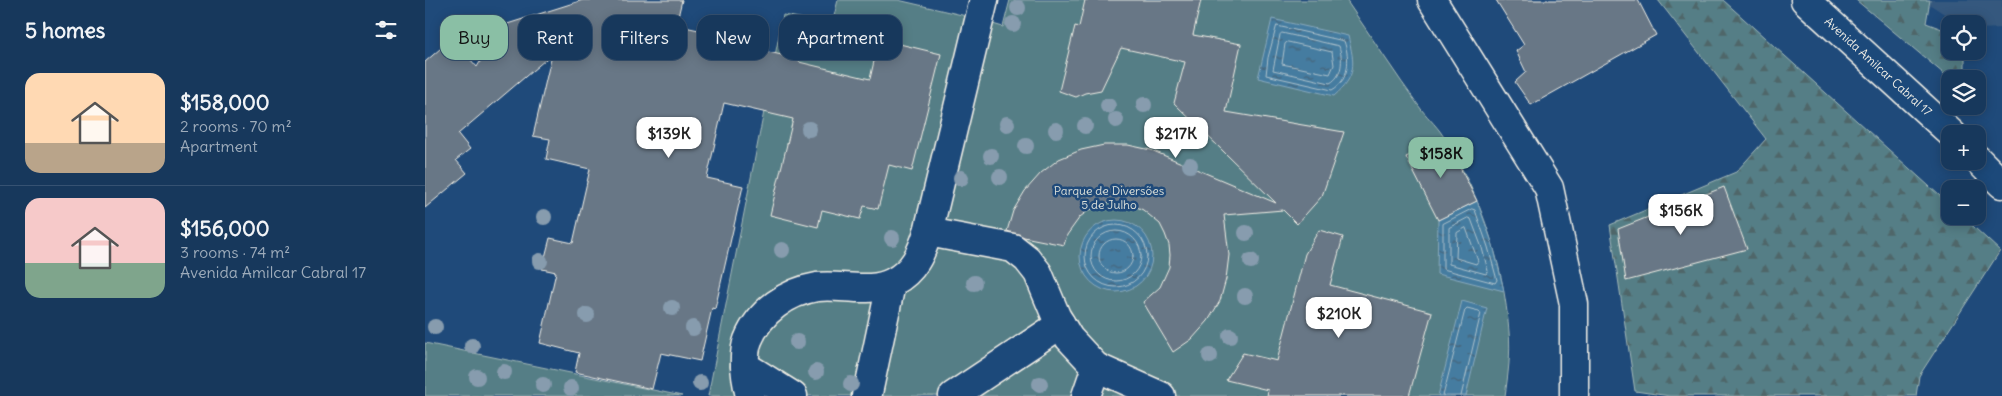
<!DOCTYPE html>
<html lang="en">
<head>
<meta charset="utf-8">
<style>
  body { margin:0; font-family:Delius,sans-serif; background:#244365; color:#f1f3f6; height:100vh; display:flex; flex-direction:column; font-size:19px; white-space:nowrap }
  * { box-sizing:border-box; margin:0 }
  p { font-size:16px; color:#9eacbb }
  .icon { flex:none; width:28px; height:28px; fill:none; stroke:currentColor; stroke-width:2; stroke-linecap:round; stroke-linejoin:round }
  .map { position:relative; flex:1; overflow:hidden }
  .sheet { display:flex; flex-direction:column; background:#17385c; width:425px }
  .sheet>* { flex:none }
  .banner { position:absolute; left:15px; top:15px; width:475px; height:45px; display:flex; gap:10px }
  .tools { position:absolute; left:1516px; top:15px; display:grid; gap:10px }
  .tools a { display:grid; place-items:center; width:45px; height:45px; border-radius:10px; background:#17385c; box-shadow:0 2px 12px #0003,0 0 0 1px #365272; font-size:25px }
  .price { position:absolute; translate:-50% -42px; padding:0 11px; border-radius:10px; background:#fff; color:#222; font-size:16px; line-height:32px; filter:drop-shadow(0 1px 2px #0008) }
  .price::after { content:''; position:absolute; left:50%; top:30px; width:15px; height:11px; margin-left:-8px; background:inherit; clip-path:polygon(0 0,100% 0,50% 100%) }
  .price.current { background:#8abfa5; color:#111 }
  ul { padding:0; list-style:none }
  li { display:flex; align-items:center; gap:15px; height:125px; padding:0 25px }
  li+li { border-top:1px solid #365272 }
  li span { display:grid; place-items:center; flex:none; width:140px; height:100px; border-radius:15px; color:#555 }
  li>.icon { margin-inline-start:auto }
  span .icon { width:60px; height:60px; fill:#fffc; stroke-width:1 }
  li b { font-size:21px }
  h2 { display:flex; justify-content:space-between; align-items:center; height:60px; padding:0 25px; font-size:21px }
  .tag { padding:0 18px; border-radius:15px; background:#17385c; box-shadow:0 2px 12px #0003,0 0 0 1px #365272; font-size:18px; line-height:45px }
  .tag.current { background:#8abfa5; color:#111 }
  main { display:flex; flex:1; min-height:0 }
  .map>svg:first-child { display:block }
  .built { fill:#35587e }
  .forest { fill:url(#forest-firs); stroke:#a4b8b7 }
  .park { fill:#547e86; stroke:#a4b8b7 }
  .water { fill:url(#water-ripples); stroke:#8aaabd }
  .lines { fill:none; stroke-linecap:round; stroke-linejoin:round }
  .shore { stroke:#aec2cb; stroke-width:1 }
  .building { fill:#677786; stroke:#f4f1e8 }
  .minor-casing { stroke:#f4f1e8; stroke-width:31 }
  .minor { stroke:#1f4a7a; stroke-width:28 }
  .tree { fill:#879cae }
  .labels { text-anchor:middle; stroke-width:5; stroke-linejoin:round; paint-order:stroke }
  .street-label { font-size:12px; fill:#f4f1e8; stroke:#1f4a7a }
  .park-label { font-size:12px; fill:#dce0d9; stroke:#1f4a7a }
</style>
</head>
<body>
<main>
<section class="sheet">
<h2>5 homes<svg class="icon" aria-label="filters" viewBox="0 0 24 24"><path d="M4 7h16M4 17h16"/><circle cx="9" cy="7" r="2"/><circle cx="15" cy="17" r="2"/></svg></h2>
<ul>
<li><span style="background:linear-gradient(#ffd9b3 70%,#b9a48a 0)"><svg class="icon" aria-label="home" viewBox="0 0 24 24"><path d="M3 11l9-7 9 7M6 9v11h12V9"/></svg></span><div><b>$158,000</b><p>2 rooms · 70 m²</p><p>Apartment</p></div></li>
<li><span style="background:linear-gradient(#f6c9c9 65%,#7fa58c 0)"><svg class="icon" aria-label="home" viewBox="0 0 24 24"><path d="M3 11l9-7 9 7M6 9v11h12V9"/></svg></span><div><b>$156,000</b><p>3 rooms · 74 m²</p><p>Avenida Amilcar Cabral 17</p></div></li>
</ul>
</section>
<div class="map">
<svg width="1577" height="396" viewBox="0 0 1577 396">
  <defs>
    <pattern id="forest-firs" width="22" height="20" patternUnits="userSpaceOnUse" patternTransform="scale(1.25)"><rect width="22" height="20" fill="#547e86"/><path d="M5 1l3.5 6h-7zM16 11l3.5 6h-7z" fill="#4f6669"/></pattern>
    <pattern id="water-ripples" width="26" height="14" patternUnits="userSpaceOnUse" patternTransform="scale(1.25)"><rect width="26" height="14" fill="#447ba0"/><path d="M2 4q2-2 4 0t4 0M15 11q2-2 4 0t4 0" fill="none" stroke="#466478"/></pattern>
  </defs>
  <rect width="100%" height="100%" fill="#1f4a7a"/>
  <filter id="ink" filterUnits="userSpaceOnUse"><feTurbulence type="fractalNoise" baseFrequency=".02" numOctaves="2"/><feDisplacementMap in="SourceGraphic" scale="10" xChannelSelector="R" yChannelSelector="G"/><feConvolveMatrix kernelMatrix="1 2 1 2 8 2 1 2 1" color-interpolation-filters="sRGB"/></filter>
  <g filter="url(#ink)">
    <polygon class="built" points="1504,0 1577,0 1577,28 1553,29 1552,24 1535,24 1504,4"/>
    <g class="forest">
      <polygon points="1233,0 1298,0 1525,205 1525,216 1537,216 1575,251 1494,376 1491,396 1245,396 1210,391 1185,225 1311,172 1341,139"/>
      <polygon points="1431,0 1505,0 1501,23 1525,32 1525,51 1540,51 1540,79 1525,79"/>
    </g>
    <g class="park">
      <path d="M413,0H473L537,15L578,27L585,0H921C946,36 970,74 996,109C1004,119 1014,128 1020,139C1056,197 1079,264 1084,332C1086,353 1083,375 1080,396H283L358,15L407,24Z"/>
      <polygon points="0,343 257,396 0,396"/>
    </g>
    <g class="water">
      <path d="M847,19L923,36C930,64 932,76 909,96L833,78Z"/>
      <polygon points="1052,201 1068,245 1079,291 1012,274 1013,220"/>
      <circle cx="691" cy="256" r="36"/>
      <polygon points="1037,301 1062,308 1041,396 1013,396"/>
    </g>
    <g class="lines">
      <g class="shore">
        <path d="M852,26L919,41C925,58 925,80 907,90L841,75L843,58Z"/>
        <path d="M857,33L914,46C918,59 918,76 905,83L848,70L855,35Z"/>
        <polygon points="863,42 907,52 909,65 905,74 857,64 860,44"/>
        <polygon points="1047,209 1050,210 1063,247 1072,280 1070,283 1018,269 1018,224"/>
        <polygon points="1043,218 1046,219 1057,248 1063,271 1061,274 1024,264 1024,228"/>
        <circle cx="691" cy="256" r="31"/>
        <polygon points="1041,228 1053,261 1051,264 1031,258 1032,233"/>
        <circle cx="691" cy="256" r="25"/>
        <circle cx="691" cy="256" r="17"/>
        <polyline points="1018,396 1040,310 1042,308 1054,311 1056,313 1036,396"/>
      </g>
    </g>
    <g class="building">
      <polygon points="158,0 257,0 251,25 314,39 313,45 374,59 374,62 445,79 454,39 516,54 487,171 464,165 453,209 439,206 435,219 397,210 393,227 345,215 368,119 299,103 282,178 318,186 290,309 287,308 275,361 236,353 227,389 150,372 154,353 115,343 131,272 117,269 125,238 148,243 165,169 121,159 125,139 108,136 127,54 33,134 45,149 31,160 42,173 0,208 0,62 23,42 28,48 32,44 52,67 76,26"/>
      <polygon points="660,0 776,0 768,35 816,44 801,112 919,132 897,196 872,224 858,210 799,215 804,255 801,279 795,301 783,321 767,339 748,352 718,302 735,287 744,267 745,255 744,245 740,234 735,224 718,210 708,205 685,203 664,210 655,217 642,235 639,245 599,237 582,231 588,211 600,191 616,173 634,159 656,150 679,145 703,145 726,150 851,203 749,103 760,62 696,48 676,90 660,93 651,97 634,91 650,26 654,27"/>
      <polygon points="1071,0 1213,0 1231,35 1106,105 1090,82 1101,72 1091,51 1099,45"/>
      <polygon points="1020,138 1052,201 1013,220 981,157"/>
      <polygon points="1299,187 1322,249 1201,281 1193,229"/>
      <polygon points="894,230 918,237 905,285 1007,312 984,396 842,396 843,390 801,380 818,353 852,361 880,254"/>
    </g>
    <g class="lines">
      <defs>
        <g id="minor">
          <polyline points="1007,0 1124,188 1149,304 1149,396"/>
          <path id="s1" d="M1380,0L1527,134"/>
          <polyline points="1552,159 1577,184"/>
          <polyline points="503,232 588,248 602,259 613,273 631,316 644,338 671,367 736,396"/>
          <polyline points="320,366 368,396"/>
          <path d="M325,396C321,380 317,356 323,340C335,311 362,292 392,287C416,284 446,294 468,282C489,271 496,254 503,232L559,0"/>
          <polyline points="441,396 443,393 466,284"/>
          <polyline points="528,396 636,324"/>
          <polyline points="661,396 671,367"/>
        </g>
      </defs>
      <use href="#minor" class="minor-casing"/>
      <use href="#minor" class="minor"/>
    </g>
    <g class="tree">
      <circle cx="593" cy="8" r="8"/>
      <circle cx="588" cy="24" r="8"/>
      <circle cx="719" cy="105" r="8"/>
      <circle cx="683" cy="106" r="8"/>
      <circle cx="691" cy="120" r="8"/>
      <circle cx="582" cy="124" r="8"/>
      <circle cx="660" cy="126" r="8"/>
      <circle cx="384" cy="129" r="8"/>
      <circle cx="631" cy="130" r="8"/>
      <circle cx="601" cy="146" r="8"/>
      <circle cx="566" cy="156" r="8"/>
      <circle cx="765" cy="165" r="8"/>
      <circle cx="575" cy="177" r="8"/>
      <circle cx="536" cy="178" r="8"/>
      <circle cx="119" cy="217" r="8"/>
      <circle cx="821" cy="233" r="8"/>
      <circle cx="467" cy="238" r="8"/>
      <circle cx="357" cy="250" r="8"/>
      <circle cx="115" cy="261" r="8"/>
      <circle cx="826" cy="261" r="8"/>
      <circle cx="549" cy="283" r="8"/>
      <circle cx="820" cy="296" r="8"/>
      <circle cx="247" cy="308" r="8"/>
      <circle cx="162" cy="315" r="8"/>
      <circle cx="10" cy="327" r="8"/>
      <circle cx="268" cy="328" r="8"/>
      <circle cx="805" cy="336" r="8"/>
      <circle cx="372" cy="342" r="8"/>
      <circle cx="47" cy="346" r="8"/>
      <circle cx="785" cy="356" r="8"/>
      <circle cx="79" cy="372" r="8"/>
      <circle cx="391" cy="372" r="8"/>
      <circle cx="52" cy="377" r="8"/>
      <circle cx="275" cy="383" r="8"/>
      <circle cx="426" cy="384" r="8"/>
      <circle cx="615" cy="384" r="8"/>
      <circle cx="118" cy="385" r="8"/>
      <circle cx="146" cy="388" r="8"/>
    </g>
  </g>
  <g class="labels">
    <g class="street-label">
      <text dy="4" stroke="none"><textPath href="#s1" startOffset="99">Avenida Amilcar Cabral 17</textPath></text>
    </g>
    <g class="park-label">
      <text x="684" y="195">Parque de Diversões<tspan x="684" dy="14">5 de Julho</tspan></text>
    </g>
  </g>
</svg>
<div class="tools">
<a><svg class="icon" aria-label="locate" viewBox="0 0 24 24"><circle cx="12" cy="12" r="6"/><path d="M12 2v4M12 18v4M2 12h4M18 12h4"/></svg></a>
<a><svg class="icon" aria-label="layers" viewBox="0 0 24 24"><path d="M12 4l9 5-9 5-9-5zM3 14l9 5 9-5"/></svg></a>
<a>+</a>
<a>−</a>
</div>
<b class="price" style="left:244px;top:159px">$139K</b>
<b class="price" style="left:751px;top:159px">$217K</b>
<b class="price current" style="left:1016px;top:179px">$158K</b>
<b class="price" style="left:1256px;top:236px">$156K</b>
<b class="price" style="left:914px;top:339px">$210K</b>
<div class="banner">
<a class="tag current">Buy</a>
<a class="tag">Rent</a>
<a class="tag">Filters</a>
<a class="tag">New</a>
<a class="tag">Apartment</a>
</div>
</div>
</main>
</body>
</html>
